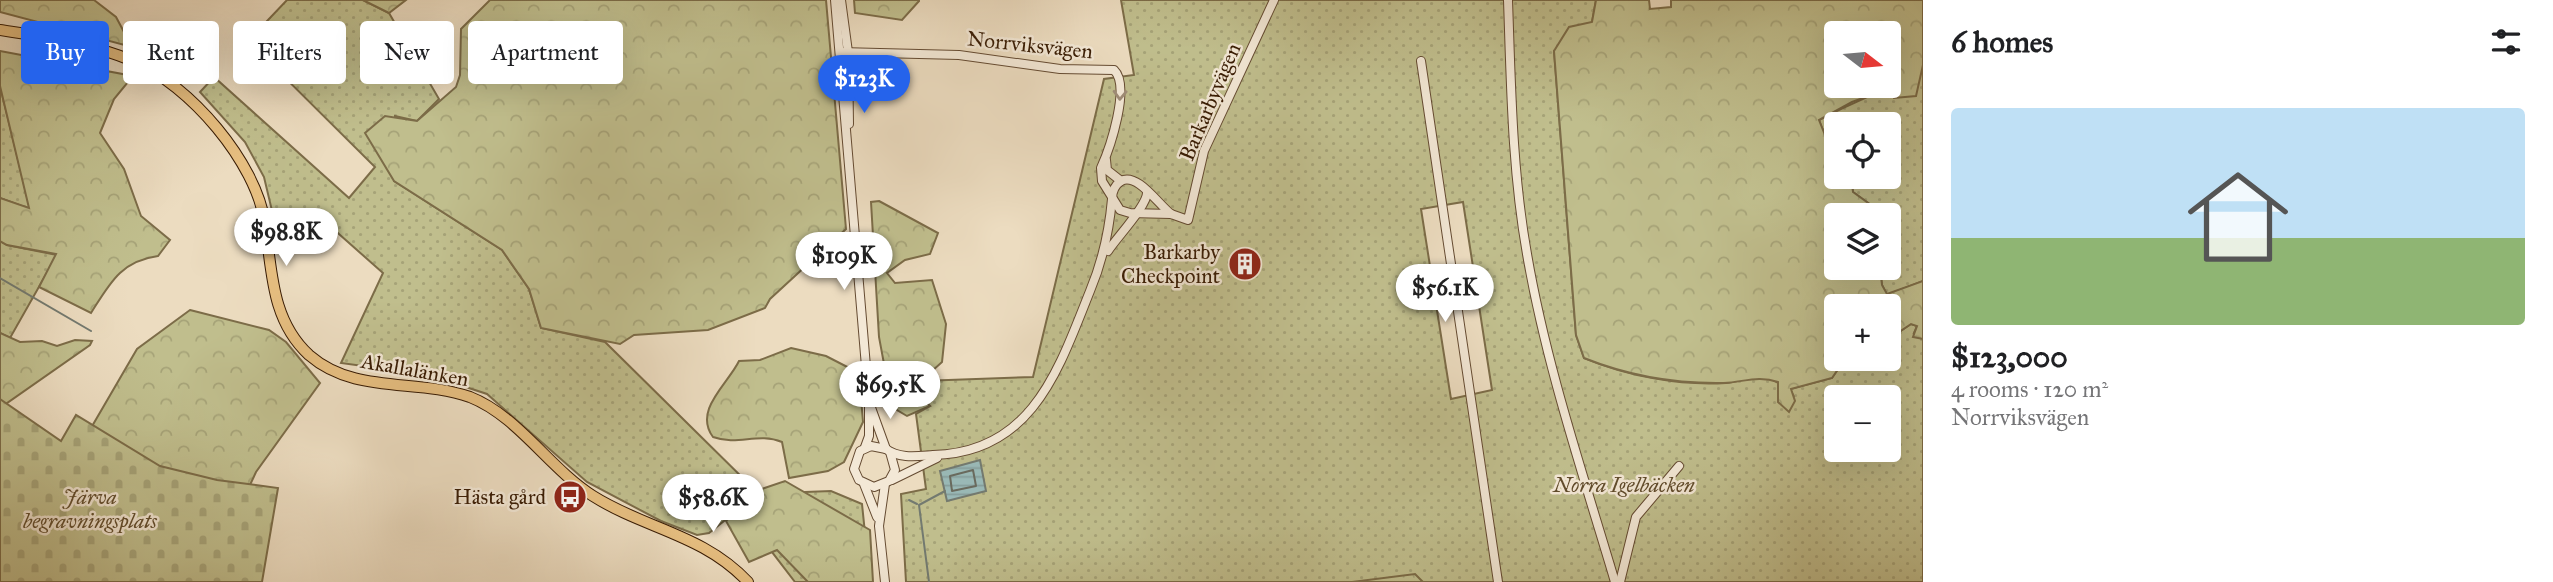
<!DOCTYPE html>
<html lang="en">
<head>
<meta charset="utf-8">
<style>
  body { margin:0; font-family:"IM FELL Great Primer",serif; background:#f6f6f6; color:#202124; height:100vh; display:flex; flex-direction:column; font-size:26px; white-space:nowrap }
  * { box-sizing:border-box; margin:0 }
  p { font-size:23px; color:#757577 }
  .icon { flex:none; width:38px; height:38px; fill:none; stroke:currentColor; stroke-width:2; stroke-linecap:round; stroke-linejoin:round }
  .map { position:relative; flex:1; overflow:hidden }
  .drawer { display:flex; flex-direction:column; background:#fff; width:630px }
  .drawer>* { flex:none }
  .hud { position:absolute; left:21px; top:21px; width:665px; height:63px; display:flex; gap:14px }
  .needle { width:46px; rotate:106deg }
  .fabs { position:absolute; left:1824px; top:21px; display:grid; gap:14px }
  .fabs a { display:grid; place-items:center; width:77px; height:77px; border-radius:7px; background:#fff; box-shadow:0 7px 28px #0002; font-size:35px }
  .price { position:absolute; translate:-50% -60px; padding:0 16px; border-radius:24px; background:#fff; color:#222; font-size:23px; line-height:46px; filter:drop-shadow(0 2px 4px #0008) }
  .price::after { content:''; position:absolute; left:50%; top:42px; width:21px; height:16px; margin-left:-10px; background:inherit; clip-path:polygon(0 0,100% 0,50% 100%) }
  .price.on { background:#2563eb; color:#fff }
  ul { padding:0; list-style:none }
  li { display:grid; align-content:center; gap:14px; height:371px; padding:0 28px }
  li+li { border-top:2px solid #e0e0e0 }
  li span { display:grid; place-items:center; height:217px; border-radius:7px; color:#555 }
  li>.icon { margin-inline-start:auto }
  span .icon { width:126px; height:126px; fill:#fffc; stroke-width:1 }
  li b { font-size:30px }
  h2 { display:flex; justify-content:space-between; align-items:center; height:84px; padding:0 28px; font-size:30px }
  .tag { padding:0 24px; border-radius:7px; background:#fff; box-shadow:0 7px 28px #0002; font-size:24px; line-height:63px }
  .tag.on { background:#2563eb; color:#fff }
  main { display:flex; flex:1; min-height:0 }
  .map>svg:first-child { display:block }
  .green { fill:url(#green-dots); stroke:#7c6c48; stroke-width:2; fill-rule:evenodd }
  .forest { fill:url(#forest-crowns); stroke:#7c6c48; stroke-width:2; fill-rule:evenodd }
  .cemetery { fill:url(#cemetery-stones); stroke:#7c6c48; stroke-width:2 }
  .water { fill:url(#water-rules); stroke:#737a70; stroke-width:2 }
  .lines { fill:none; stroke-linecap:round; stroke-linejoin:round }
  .shore { stroke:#696a5e; stroke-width:2 }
  .stream { stroke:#737a70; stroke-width:2 }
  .minor-casing { stroke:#654b32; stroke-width:10 }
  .major-casing { stroke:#381b03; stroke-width:12 }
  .minor { stroke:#f3e8d6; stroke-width:8 }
  .major { stroke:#e6be80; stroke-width:10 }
  .oneway { stroke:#9f8c77 }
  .labels { text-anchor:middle; stroke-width:5; stroke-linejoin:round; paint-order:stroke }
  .street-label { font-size:21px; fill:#381b03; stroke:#f3e8d6 }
  .poi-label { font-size:21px; fill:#381b03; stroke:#f3e8d6; text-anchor:end }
  .park-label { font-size:21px; font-style:italic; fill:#614c2c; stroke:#f3e8d6 }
</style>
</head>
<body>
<main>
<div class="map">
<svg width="1923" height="582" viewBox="0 0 1923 582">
  <defs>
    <pattern id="green-dots" width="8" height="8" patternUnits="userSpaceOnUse" patternTransform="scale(1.75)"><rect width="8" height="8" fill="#c0be8d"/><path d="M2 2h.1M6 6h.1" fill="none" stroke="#a6a378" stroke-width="1.8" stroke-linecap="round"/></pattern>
    <pattern id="forest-crowns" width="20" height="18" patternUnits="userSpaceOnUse" patternTransform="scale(1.75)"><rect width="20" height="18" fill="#c0be8d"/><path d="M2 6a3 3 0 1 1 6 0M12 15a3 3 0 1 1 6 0" fill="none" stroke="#a6a378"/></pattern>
    <pattern id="cemetery-stones" width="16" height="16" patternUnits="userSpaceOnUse" patternTransform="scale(1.75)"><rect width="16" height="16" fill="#c0be8d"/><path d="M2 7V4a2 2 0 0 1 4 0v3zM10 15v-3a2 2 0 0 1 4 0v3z" fill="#a6a378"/></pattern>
    <pattern id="water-rules" width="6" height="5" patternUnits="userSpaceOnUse" patternTransform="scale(1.75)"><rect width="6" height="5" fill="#9abab8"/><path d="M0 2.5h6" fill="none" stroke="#859f9d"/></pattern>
  </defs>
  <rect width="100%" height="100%" fill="#ecdcc0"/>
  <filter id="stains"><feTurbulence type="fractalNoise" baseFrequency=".00286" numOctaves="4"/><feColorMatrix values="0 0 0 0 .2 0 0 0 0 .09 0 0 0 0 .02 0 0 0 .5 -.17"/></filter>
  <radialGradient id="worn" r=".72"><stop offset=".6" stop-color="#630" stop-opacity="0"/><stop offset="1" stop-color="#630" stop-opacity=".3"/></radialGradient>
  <g class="green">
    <polygon points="287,0 363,0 389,13 439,99 417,121 395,116 394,181 502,250 529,289 541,328 605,342 756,491 739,508 805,492 831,491 862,504 870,582 795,582 739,509 709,533 697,535 661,521 587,482 487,394 429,375 341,363 383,273 331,227 273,215 264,177 245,142 200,92 214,77 349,198 375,167 248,41"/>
    <path d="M1121,0H1596L1592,22L1554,51L1576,335L1584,358C1628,376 1679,386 1726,383C1738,382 1751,376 1763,377C1776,378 1785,389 1794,397L1790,389L1832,378L1845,359H1888V329L1896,334L1911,324L1917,326L1914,333L1923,332V582H906L901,494L926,489L916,414L930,406L916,392L921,381L1033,377L1104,79L1134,75ZM1463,202L1492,390L1451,399L1421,209ZM1836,397H1888V450H1836Z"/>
    <path d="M1923,65V281L1887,295L1882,285L1880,268H1888V259L1894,258V242L1888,238V215H1875V208L1853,192L1851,177H1888V124H1836V139L1827,141L1819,120C1854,101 1891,90 1923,65Z"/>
    <polygon points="0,86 30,209 0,198"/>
    <polygon points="0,241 7,245 57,255 10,338 0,333"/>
  </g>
  <g class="forest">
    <polygon points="0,0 94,0 116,17 132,47 0,12"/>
    <polygon points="363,0 406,0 389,13"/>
    <polygon points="490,0 826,0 846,229 770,299 765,308 708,330 634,335 620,344 541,328 529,289 502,250 394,181 365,133 385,116 417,121 456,87 460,75 461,29"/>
    <polygon points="854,0 919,0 919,1 902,20 855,13"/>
    <path d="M1596,0H1649L1650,9L1671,7V0H1923V65L1916,96L1894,98L1891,88L1852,102L1819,120L1827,140L1836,139V177H1851L1853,192L1875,208V215H1836V268H1880L1882,285L1887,294L1923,281V339L1913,337L1917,326L1911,324L1896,334L1888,329V306H1836V359H1845L1832,378L1791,389L1795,401L1789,412L1778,402V382C1758,375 1744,382 1724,383C1676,384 1629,376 1584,358L1576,335L1554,51L1569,27L1592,22ZM1836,33H1888V86H1836Z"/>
    <path d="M0,51L133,76L114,99L100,133L124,169L141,216L170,240L158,256C121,261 110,283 91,313L39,287L56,254L7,245L0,241V198L29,208L0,86Z"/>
    <polygon points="879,201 938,233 930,254 905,260 887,273 895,283 932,280 946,324 942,362 921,381 916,392 930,406 907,416 892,407 879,337 871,202"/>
    <polygon points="190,310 269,330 286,342 320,383 256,472 250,485 199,504 91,428 137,349"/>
    <polygon points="0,333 20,342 42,341 57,346 75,340 92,341 90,345 0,408"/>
    <path d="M791,348L826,356L859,373L863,422L844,462L828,471L789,478L782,442C758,432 738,446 713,437C693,410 728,384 739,361L760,360Z"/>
    <polygon points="785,481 870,530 873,582 808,582 777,550 749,562 726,521 756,491"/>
    <polygon points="1415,574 1423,582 1352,582"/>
  </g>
  <polygon class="cemetery" points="0,399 61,441 76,415 160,466 217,480 278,488 262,582 0,582"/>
  <polygon class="water" points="980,460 986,491 947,501 940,471"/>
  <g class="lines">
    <polygon class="shore" points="973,470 976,486 952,491 950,476"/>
    <g class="stream">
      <polyline points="0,278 91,331"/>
      <polyline points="909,500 917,504"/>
      <polyline points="929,582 919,505 945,491"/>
    </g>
    <defs>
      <g id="minor">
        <polyline points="835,0 869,402 869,436 865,447"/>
        <polyline points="841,0 848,52 849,124"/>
        <path d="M1508,0C1511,85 1512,170 1527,254C1546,365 1583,474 1615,582"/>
        <path d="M840,52L959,55L1060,69L1114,70C1131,86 1110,148 1101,168L1102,181L1120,210L1130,213L1171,214L1188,220L1204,151L1274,0"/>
        <polyline points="1421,61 1498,582"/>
        <polyline points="1106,160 1107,170 1121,181"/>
        <path d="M1108,251C1117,237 1148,205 1147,192"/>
        <polyline points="1454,289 1473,291"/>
        <path d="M869,402L886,449C899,459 918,456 933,455C1033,453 1059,368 1090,291C1103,260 1109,233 1112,199C1112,192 1115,185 1121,181C1137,172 1158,204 1171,214"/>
        <polyline points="886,449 871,446 860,451 854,469 859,480 874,487 889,481 895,470 890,452"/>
        <polyline points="892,480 937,458"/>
        <polyline points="864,484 877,517"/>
        <polyline points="885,582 879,526 885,484"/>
        <polyline points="1620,582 1636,517 1679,466"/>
      </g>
      <path id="major" d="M0,30C45,37 91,43 133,61C190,85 256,162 265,223C272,271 271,320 309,355C355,395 416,378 470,397C518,416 549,468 593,496C645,529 703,534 748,582"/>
    </defs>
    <use href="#minor" class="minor-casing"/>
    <use href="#major" class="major-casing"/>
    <use href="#minor" class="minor"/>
    <use href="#major" class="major"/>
  </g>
  <defs><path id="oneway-chevron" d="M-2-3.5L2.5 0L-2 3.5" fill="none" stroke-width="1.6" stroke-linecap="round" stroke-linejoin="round" transform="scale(1.75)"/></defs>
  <use class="oneway" href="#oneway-chevron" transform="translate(1120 95) rotate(92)"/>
  <defs>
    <symbol id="building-disc" viewBox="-11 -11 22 22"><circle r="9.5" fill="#8f2418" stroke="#f3e8d6"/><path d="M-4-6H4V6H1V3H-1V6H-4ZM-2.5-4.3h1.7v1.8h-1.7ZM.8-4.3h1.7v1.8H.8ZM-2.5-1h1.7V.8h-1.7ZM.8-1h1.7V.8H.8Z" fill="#fff"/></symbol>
    <symbol id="bus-disc" viewBox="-11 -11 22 22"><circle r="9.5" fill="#8f2418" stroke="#f3e8d6"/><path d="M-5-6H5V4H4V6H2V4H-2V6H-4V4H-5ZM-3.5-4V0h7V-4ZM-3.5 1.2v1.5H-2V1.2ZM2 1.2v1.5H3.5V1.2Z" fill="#fff"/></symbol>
  </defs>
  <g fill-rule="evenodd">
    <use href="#building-disc" x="1226" y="245" width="38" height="38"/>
    <use href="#bus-disc" x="551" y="478" width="38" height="38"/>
  </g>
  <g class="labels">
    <g class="street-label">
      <text transform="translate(1030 45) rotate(6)" y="7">Norrviksvägen</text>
      <text transform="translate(1210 102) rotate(-67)" y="7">Barkarbyvägen</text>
      <text transform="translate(415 370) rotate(10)" y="7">Akallalänken</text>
    </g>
    <g class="poi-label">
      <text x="1220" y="259">Barkarby<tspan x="1220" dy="24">Checkpoint</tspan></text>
      <text x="546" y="504">Hästa gård</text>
    </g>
    <g class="park-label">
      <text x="1624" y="492">Norra Igelbäcken</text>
      <text x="90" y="504">Järva<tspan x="90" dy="24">begravningsplats</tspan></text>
    </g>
  </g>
  <rect width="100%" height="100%" filter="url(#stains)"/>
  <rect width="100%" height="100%" fill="url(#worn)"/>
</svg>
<div class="fabs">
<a><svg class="needle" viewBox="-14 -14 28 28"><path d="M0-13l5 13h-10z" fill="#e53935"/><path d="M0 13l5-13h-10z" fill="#757577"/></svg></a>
<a><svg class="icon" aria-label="locate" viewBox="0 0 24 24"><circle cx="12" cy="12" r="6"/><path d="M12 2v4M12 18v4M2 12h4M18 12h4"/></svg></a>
<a><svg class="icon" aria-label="layers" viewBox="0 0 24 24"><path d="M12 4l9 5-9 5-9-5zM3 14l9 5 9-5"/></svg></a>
<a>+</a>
<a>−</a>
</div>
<b class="price on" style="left:864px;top:115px">$123K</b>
<b class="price" style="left:286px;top:268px">$98.8K</b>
<b class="price" style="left:844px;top:292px">$109K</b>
<b class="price" style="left:1445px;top:324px">$56.1K</b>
<b class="price" style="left:890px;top:421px">$69.5K</b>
<b class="price" style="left:713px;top:534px">$58.6K</b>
<div class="hud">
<a class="tag on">Buy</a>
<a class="tag">Rent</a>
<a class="tag">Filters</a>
<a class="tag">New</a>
<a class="tag">Apartment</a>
</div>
</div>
<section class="drawer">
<h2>6 homes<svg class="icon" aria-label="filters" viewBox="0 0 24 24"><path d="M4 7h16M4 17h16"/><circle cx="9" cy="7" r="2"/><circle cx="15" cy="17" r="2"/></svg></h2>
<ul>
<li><span style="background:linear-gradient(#bfe0f5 60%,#8fb573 0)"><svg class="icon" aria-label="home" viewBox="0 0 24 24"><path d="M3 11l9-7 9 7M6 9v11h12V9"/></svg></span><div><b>$123,000</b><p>4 rooms · 120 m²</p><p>Norrviksvägen</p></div></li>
</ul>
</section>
</main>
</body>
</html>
